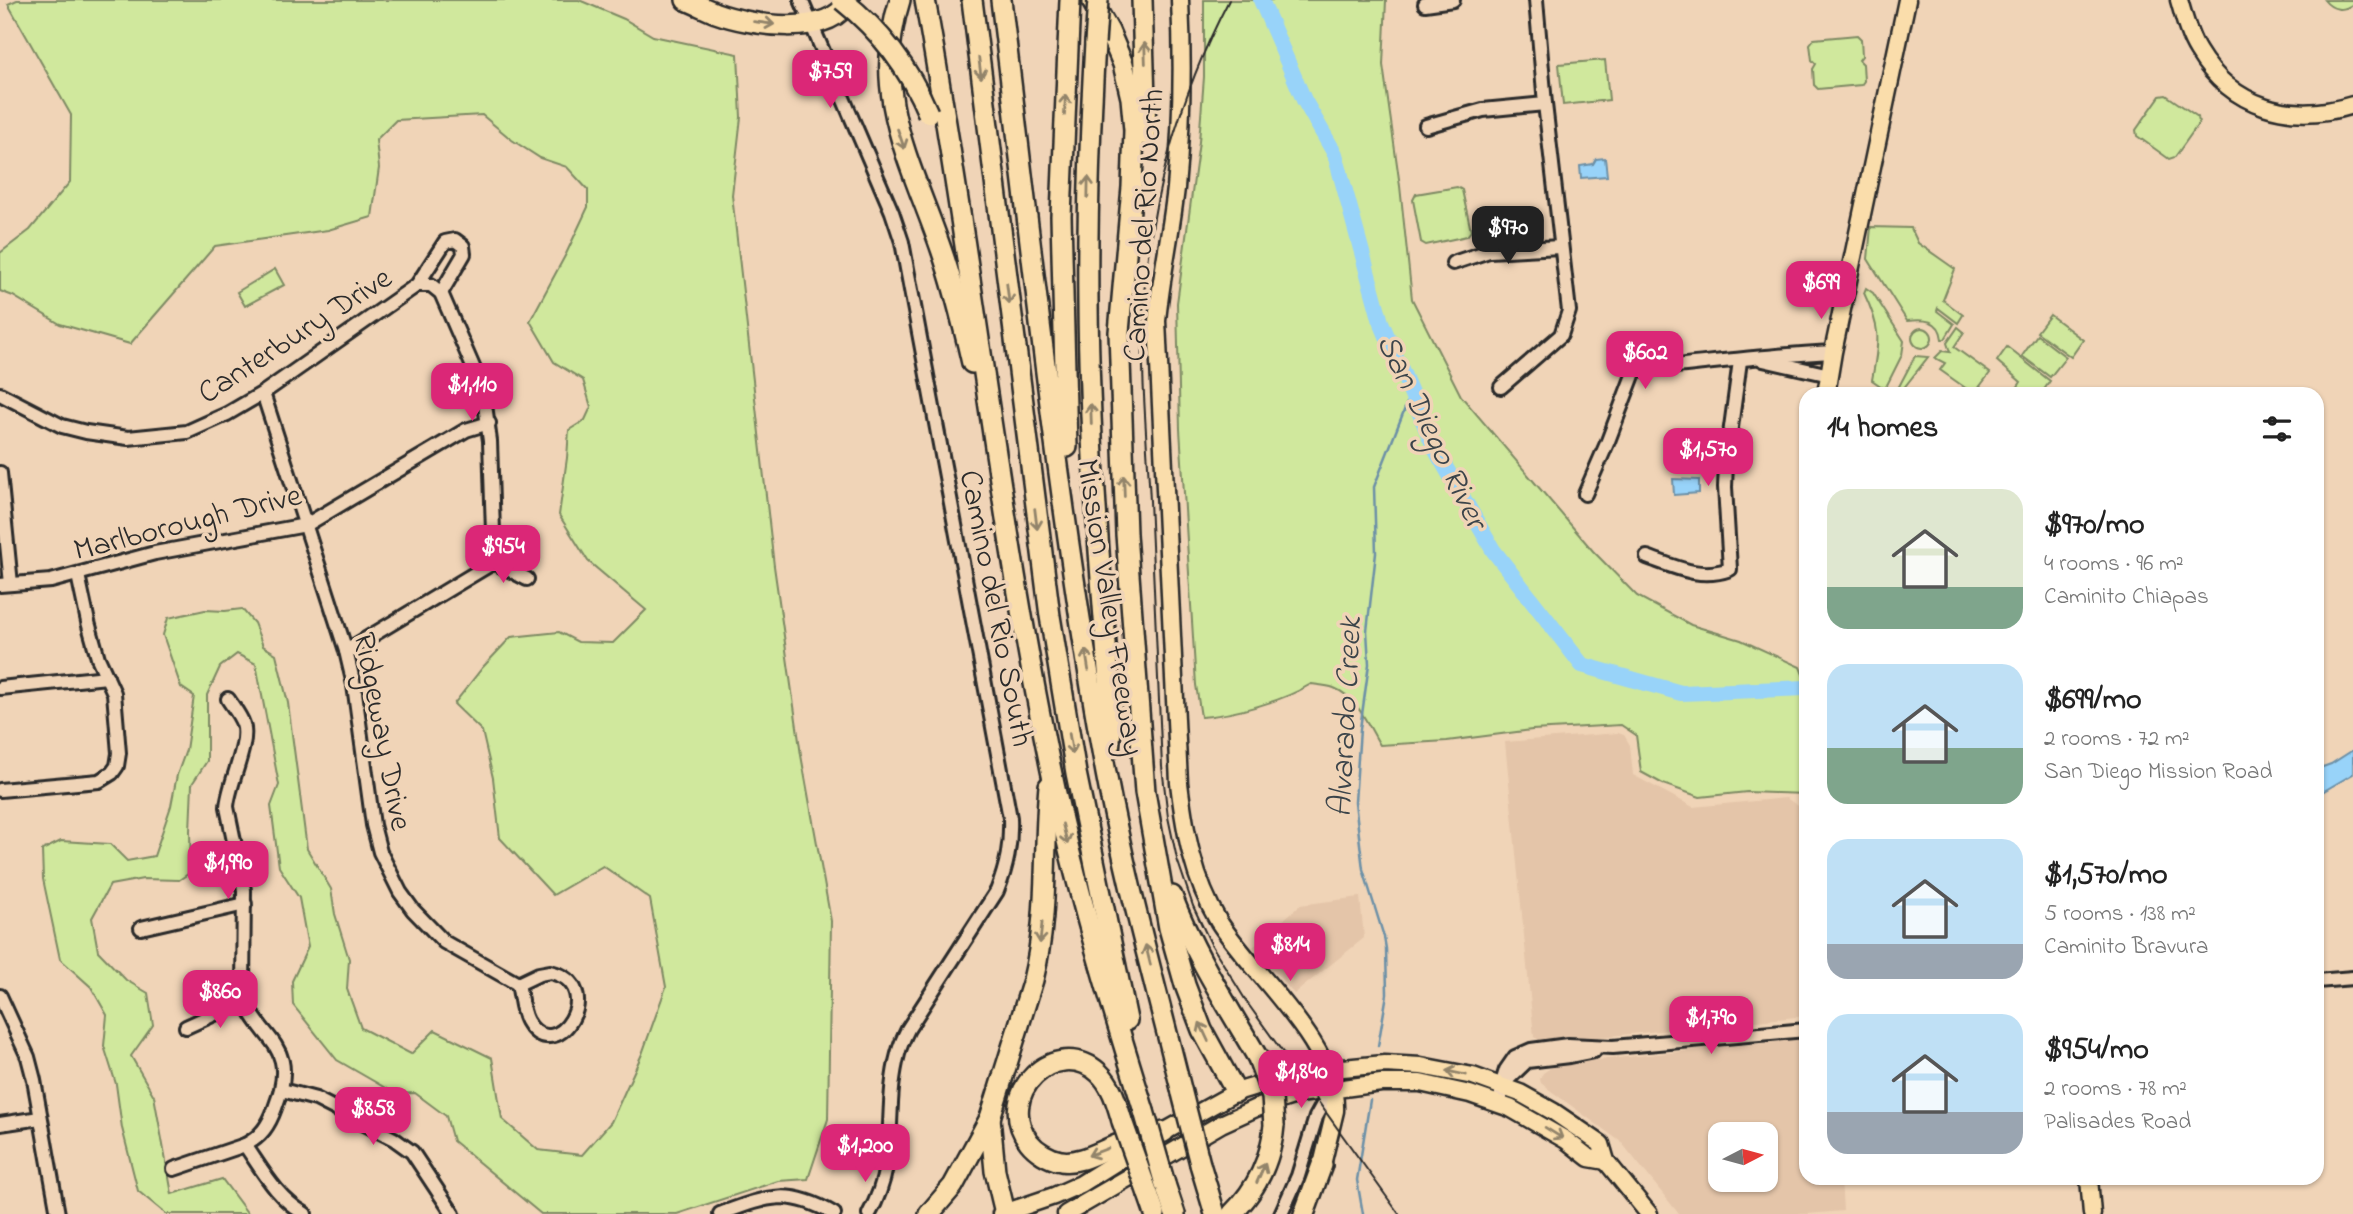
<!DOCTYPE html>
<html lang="en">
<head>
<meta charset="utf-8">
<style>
  body { margin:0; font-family:"Indie Flower",sans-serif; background:#f6f6f6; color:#222; height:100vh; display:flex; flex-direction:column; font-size:26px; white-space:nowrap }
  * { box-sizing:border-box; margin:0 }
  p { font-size:23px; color:#767676 }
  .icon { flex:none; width:38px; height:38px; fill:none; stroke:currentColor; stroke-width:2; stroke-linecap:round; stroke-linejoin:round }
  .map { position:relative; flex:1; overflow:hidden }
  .drawer { position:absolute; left:1799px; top:387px; width:525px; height:798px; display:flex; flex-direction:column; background:#fff; border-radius:21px; box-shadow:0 2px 5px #0004 }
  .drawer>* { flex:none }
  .needle { width:46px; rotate:84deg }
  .buttons { position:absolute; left:1708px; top:1122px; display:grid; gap:14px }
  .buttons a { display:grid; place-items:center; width:70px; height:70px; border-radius:14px; background:#fff; box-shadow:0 2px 5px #0004; font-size:35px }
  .price { position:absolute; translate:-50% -60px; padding:0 16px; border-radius:14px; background:#db2777; color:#fff; font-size:23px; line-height:46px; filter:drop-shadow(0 2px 4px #0008) }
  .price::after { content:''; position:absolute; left:50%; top:42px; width:21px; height:16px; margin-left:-10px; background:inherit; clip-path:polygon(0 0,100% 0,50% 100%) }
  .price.active { background:#222; color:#fff }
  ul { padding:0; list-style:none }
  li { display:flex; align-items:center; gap:21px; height:175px; padding:0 28px }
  li span { display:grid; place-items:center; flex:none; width:196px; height:140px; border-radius:21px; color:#555 }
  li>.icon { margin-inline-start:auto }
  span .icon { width:84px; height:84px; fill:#fffc; stroke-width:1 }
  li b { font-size:30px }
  h2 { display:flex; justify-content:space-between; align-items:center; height:84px; padding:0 28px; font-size:30px }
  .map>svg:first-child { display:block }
  .built { fill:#e4c5a9; fill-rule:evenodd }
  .green { fill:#d0e89d; stroke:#7e8a64; stroke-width:2 }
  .water { fill:#98d3f9; stroke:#6c90a7; stroke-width:2 }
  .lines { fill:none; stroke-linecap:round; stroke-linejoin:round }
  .stream { stroke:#6c90a7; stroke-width:2.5 }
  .river { stroke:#98d3f9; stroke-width:16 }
  .minor-casing { stroke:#2b2b2b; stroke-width:18 }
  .major-casing { stroke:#2b2b2b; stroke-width:21 }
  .highway-casing { stroke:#2b2b2b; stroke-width:24 }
  .minor { stroke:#f0d4b7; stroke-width:12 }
  .major { stroke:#faddab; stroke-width:16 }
  .highway { stroke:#faddab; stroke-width:19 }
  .tram { stroke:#2b2b2b; stroke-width:2 }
  .highway-bridge-casing { stroke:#2b2b2b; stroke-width:24; stroke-linecap:butt }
  .highway-bridge { stroke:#faddab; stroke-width:19 }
  .oneway { stroke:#92846b }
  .labels { text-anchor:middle; stroke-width:7; stroke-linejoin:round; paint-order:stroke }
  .street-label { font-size:32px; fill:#2b2b2b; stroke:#f0d4b7 }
  .water-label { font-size:33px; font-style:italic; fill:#3b444a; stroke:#f0d4b7 }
</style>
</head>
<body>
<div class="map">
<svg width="2353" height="1214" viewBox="0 0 2353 1214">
  <rect width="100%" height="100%" fill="#f0d4b7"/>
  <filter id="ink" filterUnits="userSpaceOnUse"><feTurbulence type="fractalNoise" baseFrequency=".0143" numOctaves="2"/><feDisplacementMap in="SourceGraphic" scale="14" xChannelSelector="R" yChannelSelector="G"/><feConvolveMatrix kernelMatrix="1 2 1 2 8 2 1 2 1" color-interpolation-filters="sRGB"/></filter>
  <g filter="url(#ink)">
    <g class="built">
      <polygon points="1618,733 1624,735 1630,745 1633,775 1693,807 1786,798 1806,811 1806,1016 1552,1042 1539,1040 1534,1037 1505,742"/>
      <polygon points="1360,897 1364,938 1294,994 1253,947 1300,905"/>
      <path d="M1806,1039V1178H1841L1843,1211L1807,1214H1679L1621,1142L1547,1088L1541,1083L1540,1079L1543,1073L1557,1064ZM1766,1134V1180H1720V1134Z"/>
    </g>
    <g class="green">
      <polygon points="17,0 579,0 624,19 653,36 738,54 741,117 732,195 774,566 801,755 831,921 828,1119 808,1179 778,1181 677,1214 541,1214 453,1141 446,1116 415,1093 396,1094 337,1060 293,1005 292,981 308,947 299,898 279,867 271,806 279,785 256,664 237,654 220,667 207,695 207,761 192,784 190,831 191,872 179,880 143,879 110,885 92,918 98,951 126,980 148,993 153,1025 131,1056 154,1096 172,1194 222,1179 248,1214 166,1214 138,1191 122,1128 116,1084 104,1046 107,1015 91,987 60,959 43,879 42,850 61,841 110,844 127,861 154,856 171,806 177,775 186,750 194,696 181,687 163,635 168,618 205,610 225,611 242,609 254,623 263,646 276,654 288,703 307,849 331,889 335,914 349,959 347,989 361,1028 411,1054 435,1030 492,1058 502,1119 538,1150 582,1155 611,1122 642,1054 666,987 650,899 603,866 553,895 500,838 493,778 482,731 454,704 483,667 511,637 559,632 578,642 613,643 646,610 588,561 559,515 567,458 569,430 585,420 591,407 583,380 554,362 530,321 566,254 588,207 588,190 567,167 540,158 512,140 482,115 396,120 376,140 379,168 372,217 328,230 215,246 130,344 60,324 13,296 0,291 0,253 30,230 70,182 71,115 8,4"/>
      <path d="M1204,0H1386L1383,65L1400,186L1412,299L1461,396L1593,551L1637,596L1691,625L1741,640L1800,667L1806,682V794L1747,792L1700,797L1663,784L1641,772L1636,735L1621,725L1532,730L1447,741L1380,745C1368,725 1357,697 1334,688C1327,685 1318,685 1311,684C1283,701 1234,715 1201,717L1196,685L1180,429L1177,303L1199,142L1204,77Z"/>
      <path d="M2324,0H2353V4C2343,12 2332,10 2324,0Z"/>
      <polygon points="1857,35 1861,39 1862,56 1859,60 1863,64 1864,81 1861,85 1818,89 1814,85 1813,69 1816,64 1812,60 1810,44 1814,39"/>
      <polygon points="1605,60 1609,100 1563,105 1559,64"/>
      <polygon points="2166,95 2198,117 2199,123 2175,157 2169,159 2137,136 2136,130 2160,96"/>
      <polygon points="1457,187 1462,190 1471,231 1467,236 1426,245 1421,242 1413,200 1416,194"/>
      <path d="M1871,227L1911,228L1918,243L1955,269L1943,300L1963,315L1958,323L1938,308L1937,311L1954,324L1945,339H1942C1940,319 1924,319 1907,321L1868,259Z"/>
      <polygon points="275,269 284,285 245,306 237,292"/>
      <path d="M1866,288L1873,293L1904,341L1902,355L1885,389L1872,380C1879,340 1882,331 1864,293Z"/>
      <polygon points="2050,315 2083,340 2071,357 2037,332"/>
      <polygon points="1958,327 1964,332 1954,347 1990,373 1974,394 1940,370 1945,363 1935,358 1942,351 1950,352 1947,343"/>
      <circle cx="1922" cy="338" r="10"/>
      <polygon points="2037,335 2066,357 2050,377 2022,356"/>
      <polygon points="2007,347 2050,381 2041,394 2013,394 2021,382 1997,361"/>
      <polygon points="1915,356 1928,357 1899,394 1895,394"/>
    </g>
    <g class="water">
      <polygon points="1605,158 1607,176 1581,178 1580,166 1593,164 1596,159"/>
      <polygon points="1673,479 1699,480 1699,493 1674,495"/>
      <polygon points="2353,750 2353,774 2317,795 2317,769 2331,764"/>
    </g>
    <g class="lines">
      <g class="stream">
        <polyline points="1378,1046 1387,994 1386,949 1384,937 1363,869 1355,802 1360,729 1369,664 1367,631 1376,553 1374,487 1411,393"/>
        <polyline points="1363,1214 1357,1180 1370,1100"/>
      </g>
      <polyline class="river" points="1261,0 1304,100 1335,154 1381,322 1435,449 1493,550 1582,665 1681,693 1806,688"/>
      <defs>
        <g id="minor">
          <path d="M801,0L892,212L902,242L1010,818C1011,845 1007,866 997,891L908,1029C904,1037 900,1046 898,1054C883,1110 900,1160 869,1214"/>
          <polyline points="1425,4 1453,0"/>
          <polyline points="1426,126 1483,110 1545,104"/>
          <polyline points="1453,263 1489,251 1560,247"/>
          <polyline points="417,285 431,285 441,293 483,390 490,441 494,562"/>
          <polyline points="1763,360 1830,375"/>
          <polyline points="1501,387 1561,335 1569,311 1545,104 1536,0"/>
          <polyline points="263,393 346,651 354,685 373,825 380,852 400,892 413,910 444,942 518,984"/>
          <polyline points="0,394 62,426 86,432 128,438 187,432 227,414 263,393 417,285 445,242 455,240 463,246 464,254 441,293"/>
          <polyline points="0,473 11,584"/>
          <path d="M1585,494L1608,441L1635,370C1701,364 1767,355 1833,352"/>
          <path d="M1647,557C1675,567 1700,580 1730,569L1725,487L1726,464L1740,361"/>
          <polyline points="494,562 527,579"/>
          <polyline points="0,585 51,581 155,553 306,525 466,430 489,423"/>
          <polyline points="346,651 494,562"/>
          <polyline points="0,688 107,677"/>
          <path d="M228,699C233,707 240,715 243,724C250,743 228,785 227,807L244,890L243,990C254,1042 302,1039 275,1108C269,1125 261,1137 245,1145C263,1171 277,1198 305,1214"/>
          <polyline points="0,790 99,781 112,773 117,766 119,753 114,693 98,658 88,622 78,575"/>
          <polyline points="141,928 245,904"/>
          <path d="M550,972C610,985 555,1070 527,1021C521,1010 521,996 518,984L539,974Z"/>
          <polyline points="2317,981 2353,978"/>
          <polyline points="0,996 28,1057 34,1080 58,1214"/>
          <polyline points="186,1027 232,1006 246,1003"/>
          <polyline points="1501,1086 1527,1061 1569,1056 1594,1051"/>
          <polyline points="282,1090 316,1099 394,1139 412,1152 453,1214"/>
          <polyline points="1501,1104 1501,1086 1506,1070 1515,1057 1531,1050 1568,1045 1613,1047 1806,1030"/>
          <polyline points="0,1124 40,1118"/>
          <polyline points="174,1169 245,1145"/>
          <path d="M720,1214C766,1197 788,1187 834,1214"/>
          <polyline points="1281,1214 1298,1176 1316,1117 1332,1088"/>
        </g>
        <g id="major">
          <path d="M1180,0C1183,62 1182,126 1176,188C1171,233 1161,277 1157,321L1179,783C1185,832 1193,879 1219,922C1253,975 1338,1045 1335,1111L1322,1165"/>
          <path d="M2179,0C2184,17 2188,35 2198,51C2232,108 2291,124 2353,105"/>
          <polyline points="1826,394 1833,352 1907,0"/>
          <polyline points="2089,1178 2092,1214"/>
          <polyline points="1001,1214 1054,1196 1081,1184 1164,1132 1236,1092 1302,1072 1384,1064 1421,1066 1473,1076 1520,1093 1554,1112 1601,1144 1606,1161 1649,1214"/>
          <polyline points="1066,1214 1221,1124 1256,1108 1299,1094 1381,1083 1420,1083 1470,1094 1510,1108 1566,1140 1589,1158 1606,1161"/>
        </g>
        <g id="highway">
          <path d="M686,0C696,4 706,9 716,13C749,25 830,39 849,0"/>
          <path d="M900,0C870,94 911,162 941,249C954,286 963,324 972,363"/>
          <path d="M925,0C972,256 998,515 1051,770C1075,886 1109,998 1144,1111"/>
          <polyline points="972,0 1050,616 1076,773 1127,1020"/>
          <path d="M1001,0C1033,258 1059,518 1106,773C1126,881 1156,987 1182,1093"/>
          <polyline points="1142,0 1146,135"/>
          <polyline points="1093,3 1109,31 1123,64 1131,98 1134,130 1132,187 1119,332 1126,534 1145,792 1169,928 1185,985 1202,1030 1236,1092"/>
          <path d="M1095,43C1090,130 1087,216 1088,302C1089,442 1101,581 1112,720L1109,750"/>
          <polyline points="1067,447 1061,216 1070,0"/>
          <path d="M1172,896C1194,954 1227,1005 1258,1058"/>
          <polyline points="990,1118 995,1171 1005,1213 1008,1214"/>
          <path d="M1122,1121C1117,1104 1112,1085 1099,1073C1056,1034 993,1095 1029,1142C1036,1151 1049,1159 1061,1161C1082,1164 1103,1149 1122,1143C1135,1138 1150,1136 1164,1132"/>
          <polyline points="1200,1164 1215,1214"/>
          <polyline points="1165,1184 1175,1214"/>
          <polyline points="1148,1194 1155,1214"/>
          <path d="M929,1214L953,1186L990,1118L1033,980C1049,916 1043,851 1049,786"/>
          <path d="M1232,1214C1257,1189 1271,1161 1274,1125"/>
          <polyline points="1304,1214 1322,1165"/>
        </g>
      </defs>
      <use href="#minor" class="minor-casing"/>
      <use href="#major" class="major-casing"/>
      <use href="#highway" class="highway-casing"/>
      <use href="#minor" class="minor"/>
      <use href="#major" class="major"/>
      <use href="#highway" class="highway"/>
      <path class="tram" d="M1229,0C1179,96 1147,207 1143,315C1141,377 1147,440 1150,501C1154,590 1158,678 1162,767L1168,817L1177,859L1193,906L1211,944L1248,1004L1399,1214"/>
      <defs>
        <g id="highway-bridge">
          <path d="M842,0C881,31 909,68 928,113"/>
          <polyline points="1095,43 1098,0"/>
          <polyline points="1258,1058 1272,1097 1274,1125"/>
          <polyline points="1182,1093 1200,1164"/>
          <polyline points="1144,1111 1165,1184"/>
          <polyline points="1122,1121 1148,1194"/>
        </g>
      </defs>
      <use href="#highway-bridge" class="highway-bridge-casing"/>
      <use href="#highway-bridge" class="highway-bridge"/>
    </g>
    <defs><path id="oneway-shaft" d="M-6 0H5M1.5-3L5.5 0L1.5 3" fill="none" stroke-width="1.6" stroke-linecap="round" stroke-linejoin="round" transform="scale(1.75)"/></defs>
    <g class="oneway">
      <use href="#oneway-shaft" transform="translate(764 23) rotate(7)"/>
      <use href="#oneway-shaft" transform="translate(1145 53) rotate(-92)"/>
      <use href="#oneway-shaft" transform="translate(980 68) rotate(83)"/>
      <use href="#oneway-shaft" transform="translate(1065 105) rotate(-87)"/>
      <use href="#oneway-shaft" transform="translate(901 139) rotate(71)"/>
      <use href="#oneway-shaft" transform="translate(1088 187) rotate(-89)"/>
      <use href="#oneway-shaft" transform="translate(1008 294) rotate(83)"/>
      <use href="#oneway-shaft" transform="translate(1091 414) rotate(-92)"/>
      <use href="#oneway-shaft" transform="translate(1124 486) rotate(-92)"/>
      <use href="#oneway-shaft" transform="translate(1036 519) rotate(83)"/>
      <use href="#oneway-shaft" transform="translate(1087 660) rotate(-99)"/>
      <use href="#oneway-shaft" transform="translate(1071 744) rotate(80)"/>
      <use href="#oneway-shaft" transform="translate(1065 834) rotate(76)"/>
      <use href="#oneway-shaft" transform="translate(1041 933) rotate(96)"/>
      <use href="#oneway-shaft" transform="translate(1148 955) rotate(-104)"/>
      <use href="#oneway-shaft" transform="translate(1204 1032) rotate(-115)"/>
      <use href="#oneway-shaft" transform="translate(1456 1073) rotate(-168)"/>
      <use href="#oneway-shaft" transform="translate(1554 1133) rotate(32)"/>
      <use href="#oneway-shaft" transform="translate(1098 1152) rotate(159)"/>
      <use href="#oneway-shaft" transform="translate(1261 1173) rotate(-66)"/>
    </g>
  </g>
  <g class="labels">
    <g class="street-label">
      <text transform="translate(1142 225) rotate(-86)" y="11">Camino del Rio North</text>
      <text transform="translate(294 334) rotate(-33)" y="11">Canterbury Drive</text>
      <text transform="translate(187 521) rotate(-14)" y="11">Marlborough Drive</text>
      <text transform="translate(1112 607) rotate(81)" y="11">Mission Valley Freeway</text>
      <text transform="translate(998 608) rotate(79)" y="11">Camino del Rio South</text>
      <text transform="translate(384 731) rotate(79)" y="11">Ridgeway Drive</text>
    </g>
    <g class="water-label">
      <text transform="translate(1434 430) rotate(64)" y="12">San Diego River</text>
      <text transform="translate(1343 717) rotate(-87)" y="12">Alvarado Creek</text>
    </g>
  </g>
</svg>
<div class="buttons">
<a><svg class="needle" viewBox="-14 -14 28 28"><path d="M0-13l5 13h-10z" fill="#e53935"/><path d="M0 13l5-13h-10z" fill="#767676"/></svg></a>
</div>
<b class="price" style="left:830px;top:110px">$759</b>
<b class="price active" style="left:1508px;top:266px">$970</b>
<b class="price" style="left:1821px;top:321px">$699</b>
<b class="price" style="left:1645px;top:391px">$602</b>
<b class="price" style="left:472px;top:423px">$1,110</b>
<b class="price" style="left:1708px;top:488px">$1,570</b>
<b class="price" style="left:503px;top:585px">$954</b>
<b class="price" style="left:228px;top:901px">$1,990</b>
<b class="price" style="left:1290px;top:983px">$814</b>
<b class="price" style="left:220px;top:1030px">$860</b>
<b class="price" style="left:1711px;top:1056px">$1,790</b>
<b class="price" style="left:1301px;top:1110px">$1,840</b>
<b class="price" style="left:373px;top:1147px">$858</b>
<b class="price" style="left:865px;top:1184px">$1,200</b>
<section class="drawer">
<h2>14 homes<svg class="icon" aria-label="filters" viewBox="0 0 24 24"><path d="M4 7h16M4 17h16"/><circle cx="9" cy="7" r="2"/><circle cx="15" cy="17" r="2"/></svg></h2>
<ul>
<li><span style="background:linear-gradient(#dfe7d0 70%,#7fa58c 0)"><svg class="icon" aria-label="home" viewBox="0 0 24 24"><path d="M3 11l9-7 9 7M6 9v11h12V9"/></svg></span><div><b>$970/mo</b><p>4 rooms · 96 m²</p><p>Caminito Chiapas</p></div></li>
<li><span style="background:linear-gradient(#bfe0f5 60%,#7fa58c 0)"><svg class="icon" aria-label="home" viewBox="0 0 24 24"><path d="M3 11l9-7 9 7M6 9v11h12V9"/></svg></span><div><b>$699/mo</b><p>2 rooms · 72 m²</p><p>San Diego Mission Road</p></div></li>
<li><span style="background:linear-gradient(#bfe0f5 75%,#9aa5b1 0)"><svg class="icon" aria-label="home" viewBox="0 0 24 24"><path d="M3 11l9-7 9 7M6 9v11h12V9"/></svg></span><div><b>$1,570/mo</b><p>5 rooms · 138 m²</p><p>Caminito Bravura</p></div></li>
<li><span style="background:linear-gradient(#bfe0f5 70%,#9aa5b1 0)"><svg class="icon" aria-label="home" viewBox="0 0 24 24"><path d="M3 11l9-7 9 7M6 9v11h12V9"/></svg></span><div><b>$954/mo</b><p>2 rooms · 78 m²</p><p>Palisades Road</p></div></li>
</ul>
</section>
</div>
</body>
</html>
